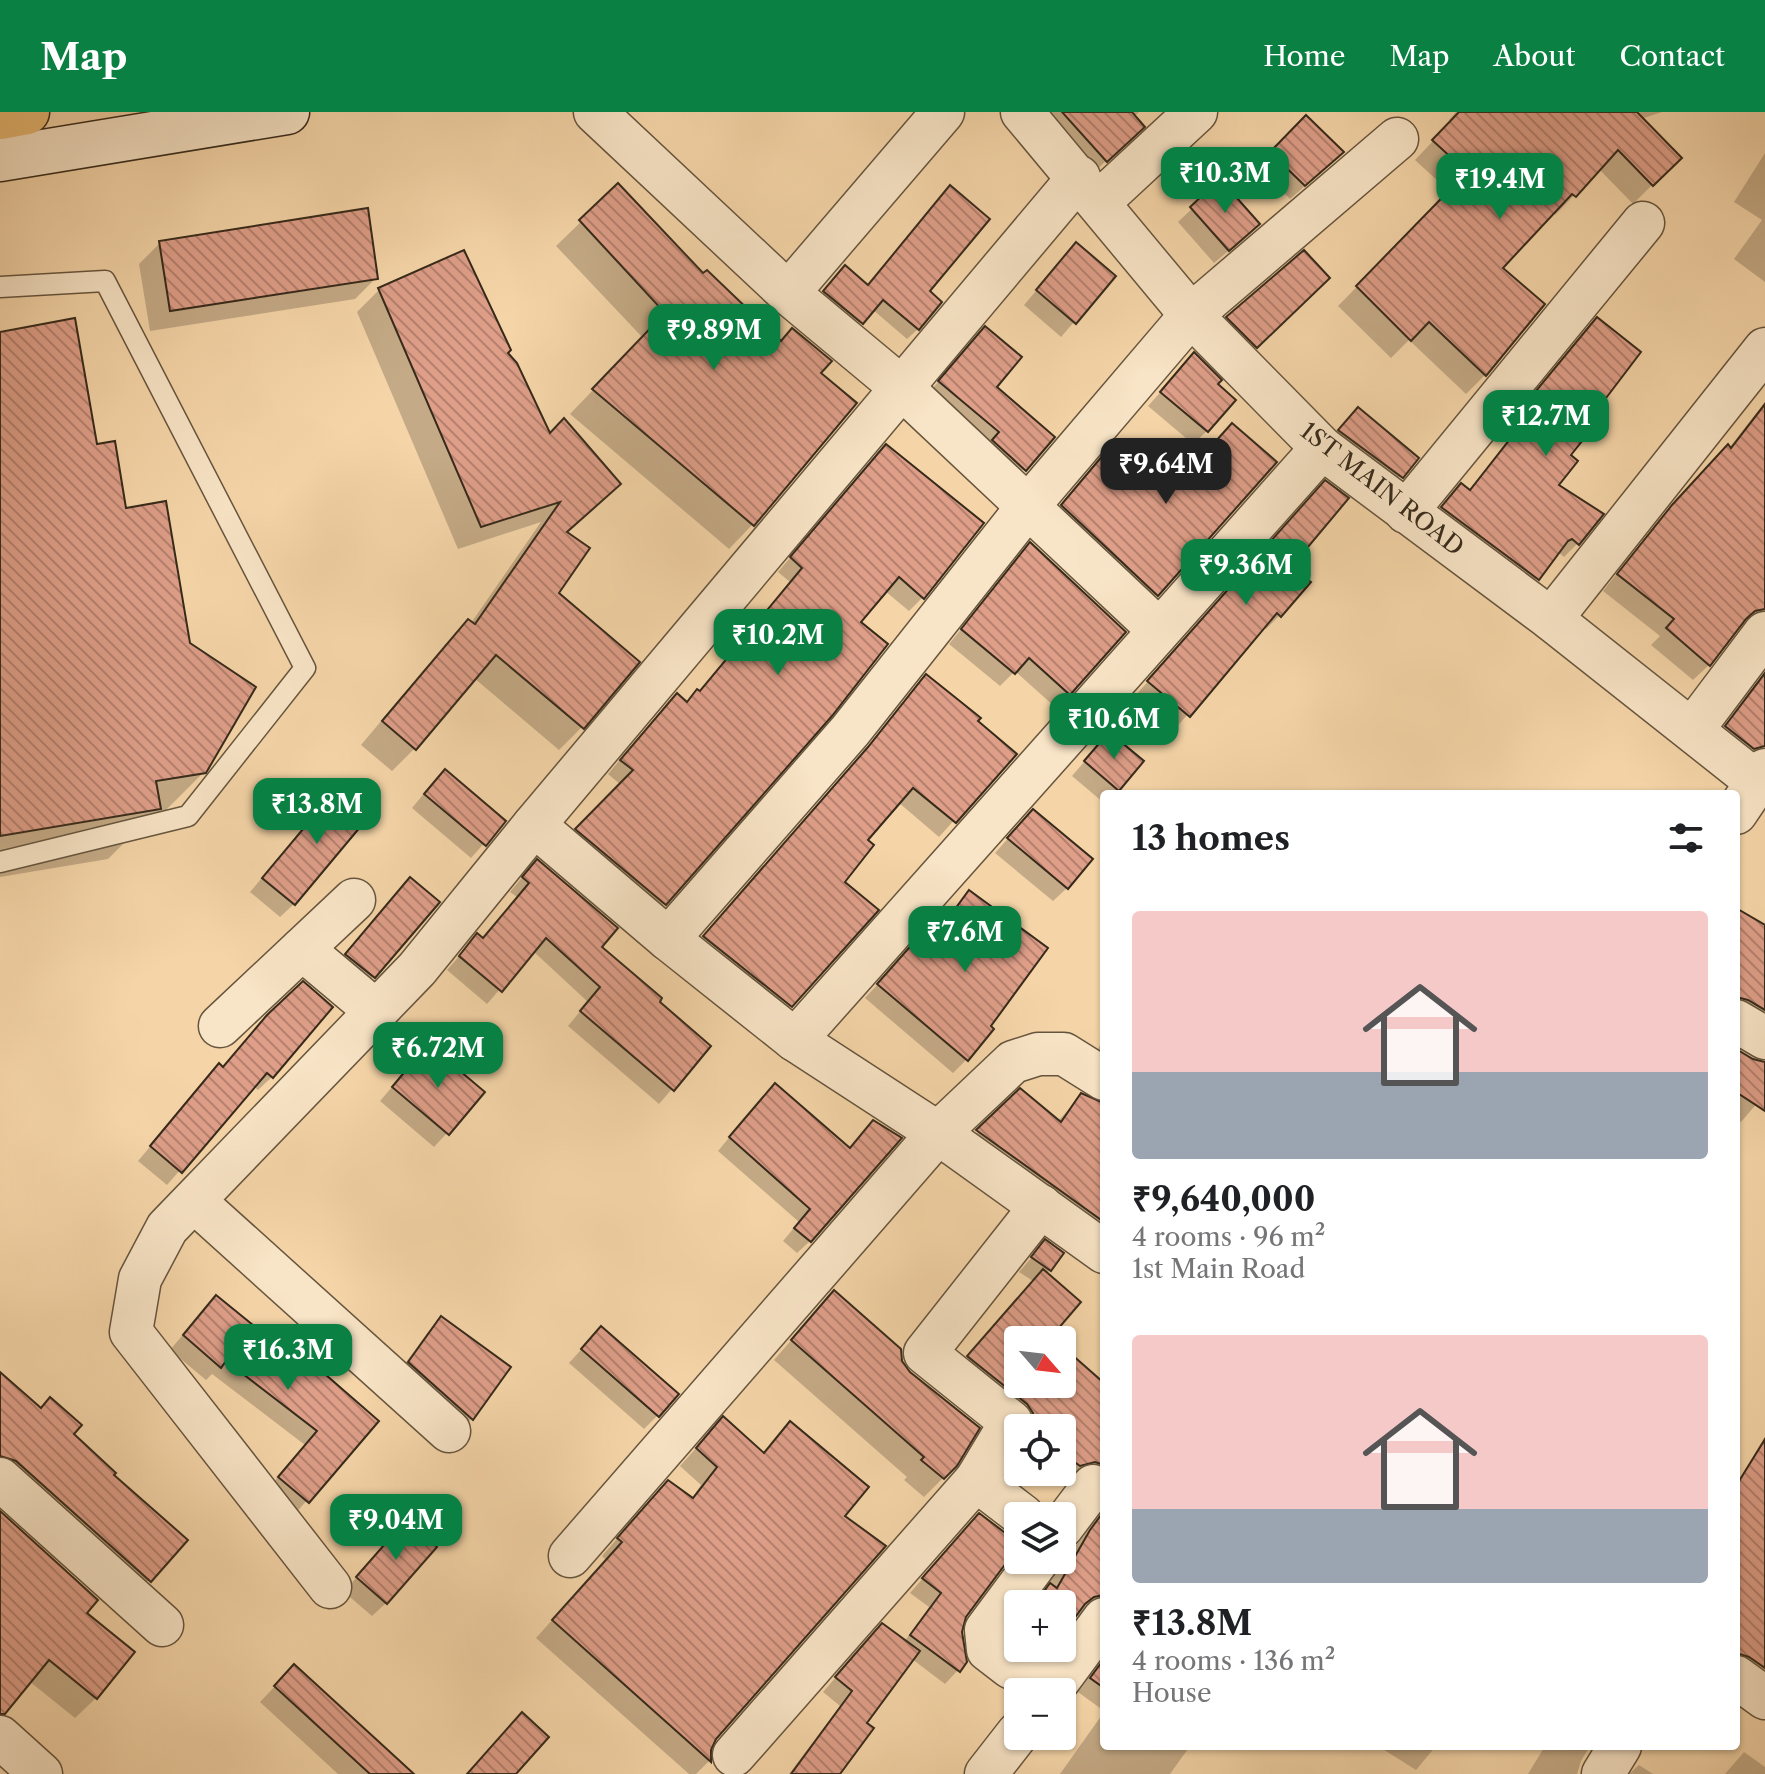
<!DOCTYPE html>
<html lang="en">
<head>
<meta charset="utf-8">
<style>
  body { margin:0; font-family:"Libre Caslon Text",serif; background:#f6f6f6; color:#202124; height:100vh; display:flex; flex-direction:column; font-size:30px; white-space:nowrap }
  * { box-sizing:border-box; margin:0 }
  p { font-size:26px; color:#757577 }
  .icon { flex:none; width:44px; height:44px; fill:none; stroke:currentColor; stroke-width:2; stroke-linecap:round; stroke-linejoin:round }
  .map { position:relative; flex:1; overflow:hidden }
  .panel { position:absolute; left:1100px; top:678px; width:640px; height:960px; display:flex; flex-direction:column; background:#fff; border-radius:8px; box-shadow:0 2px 6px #0004 }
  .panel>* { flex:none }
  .needle { width:52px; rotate:118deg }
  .tools { position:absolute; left:1004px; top:1214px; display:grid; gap:16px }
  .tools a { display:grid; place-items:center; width:72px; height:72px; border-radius:8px; background:#fff; box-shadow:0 2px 6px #0004; font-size:40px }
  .price { position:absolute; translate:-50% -68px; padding:0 18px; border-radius:16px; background:#0b8043; color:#fff; font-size:26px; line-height:52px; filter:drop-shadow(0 2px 4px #0008) }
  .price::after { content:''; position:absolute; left:50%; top:48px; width:24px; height:18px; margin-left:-12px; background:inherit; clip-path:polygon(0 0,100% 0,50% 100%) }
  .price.active { background:#222; color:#fff }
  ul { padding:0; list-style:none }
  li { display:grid; align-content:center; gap:16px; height:424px; padding:0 32px }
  li span { display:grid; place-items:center; height:248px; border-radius:8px; color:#555 }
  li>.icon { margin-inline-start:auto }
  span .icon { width:144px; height:144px; fill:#fffc; stroke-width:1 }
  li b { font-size:34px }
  h2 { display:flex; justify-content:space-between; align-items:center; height:96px; padding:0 32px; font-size:34px }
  header { display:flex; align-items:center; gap:48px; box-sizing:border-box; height:112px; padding:0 40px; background:#0b8043; color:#fff }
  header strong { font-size:38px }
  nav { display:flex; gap:44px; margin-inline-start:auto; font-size:28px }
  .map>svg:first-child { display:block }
  .shadow { fill:#0003 }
  .building { fill:url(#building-back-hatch); stroke:#362a1b; stroke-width:2 }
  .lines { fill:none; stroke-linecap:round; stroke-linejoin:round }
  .lane-casing { stroke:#66553e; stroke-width:23 }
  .street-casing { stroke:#66553e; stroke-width:45 }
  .secondary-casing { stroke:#362a1b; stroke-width:47 }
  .highway-casing { stroke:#362a1b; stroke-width:47 }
  .lane { stroke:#f8e4c6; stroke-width:20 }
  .street { stroke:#f8e4c6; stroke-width:42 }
  .secondary { stroke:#f8e4c6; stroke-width:44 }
  .highway { stroke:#eaba74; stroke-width:44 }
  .labels { text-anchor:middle; stroke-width:7; stroke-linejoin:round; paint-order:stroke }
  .street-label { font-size:24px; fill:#362a1b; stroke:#f8e4c6 }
</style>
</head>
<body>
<header>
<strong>Map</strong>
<nav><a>Home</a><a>Map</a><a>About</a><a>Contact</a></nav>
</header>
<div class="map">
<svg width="1765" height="1662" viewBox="0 0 1765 1662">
  <defs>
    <pattern id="building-back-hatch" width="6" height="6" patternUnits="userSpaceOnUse" patternTransform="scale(2)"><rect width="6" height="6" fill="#de9e88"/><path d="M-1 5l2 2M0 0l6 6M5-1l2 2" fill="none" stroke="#b5816e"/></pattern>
  </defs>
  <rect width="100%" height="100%" fill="#f5d5a8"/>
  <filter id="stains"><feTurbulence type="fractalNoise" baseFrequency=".0025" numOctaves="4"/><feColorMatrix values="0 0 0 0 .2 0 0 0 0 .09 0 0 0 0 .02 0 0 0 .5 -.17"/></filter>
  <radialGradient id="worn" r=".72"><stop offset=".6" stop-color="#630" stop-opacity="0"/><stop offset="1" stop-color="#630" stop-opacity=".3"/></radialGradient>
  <g class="shadow">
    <polygon points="1044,0 1139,0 1134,5 1128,28 1092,62"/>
    <polygon points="1456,0 1662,0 1641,7 1679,46 1633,92 1599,57 1555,103 1552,100 1501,156 1543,192 1485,263 1466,282 1409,228 1391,246 1338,194 1450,80 1415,48 1451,10 1449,8"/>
    <polygon points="1306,6 1328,54 1290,87 1258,55"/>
    <polygon points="1765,41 1765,170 1734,147 1762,108 1734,90"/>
    <polygon points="1220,70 1244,126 1214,151 1178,110"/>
    <polygon points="618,74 703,164 854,292 752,413 729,437 570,302 643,226 556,134"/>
    <polygon points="160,131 376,166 355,187 150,219 139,152"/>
    <polygon points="1063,147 1114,164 1061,225 1024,193"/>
    <polygon points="835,166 867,174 927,180 918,217 907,227 872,197 851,221 814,191"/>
    <polygon points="379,178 506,241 549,324 564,309 565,421 556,482 582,615 559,638 474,566 414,637 392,659 361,633 446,532 469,510 471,511 541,410 458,437 357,200"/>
    <polygon points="1314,179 1242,248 1214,219 1228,206"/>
    <polygon points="1597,208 1597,294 1568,344 1556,374 1578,431 1564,445 1558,440 1524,480 1429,410 1461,374 1469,380 1516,319 1509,312"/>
    <polygon points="0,222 95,334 125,399 204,660 153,711 142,713 108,747 0,765"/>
    <polygon points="972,230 994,275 1052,325 1011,371 926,284"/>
    <polygon points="1194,243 1215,273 1207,319 1193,332 1148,294"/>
    <polygon points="1765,290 1765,519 1752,513 1737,515 1709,553 1693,568 1651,533 1660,524 1603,479 1656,412 1712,351 1729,336"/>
    <polygon points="1344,311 1416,346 1388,378 1326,333"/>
    <polygon points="1100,347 1166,386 1274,351 1143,496 1049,407"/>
    <polygon points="872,349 923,485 909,499 885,479 858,510 830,602 651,806 563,731 621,673 608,662 663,597 677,583 686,591 699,580 790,470 778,460"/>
    <polygon points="1312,385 1289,454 1280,503 1266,517 1263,514 1175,617 1135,584"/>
    <polygon points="1030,433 1069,581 1055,595 1015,559 1000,574 949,532"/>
    <polygon points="1765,559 1765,633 1748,650 1710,631"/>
    <polygon points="926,564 1014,642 939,725 898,690 865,729 843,770 791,894 776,909 689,840 853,652"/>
    <polygon points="1096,636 1141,649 1113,682 1104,682 1104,691 1072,664"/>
    <polygon points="431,673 504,709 471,746 412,696"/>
    <polygon points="326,690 294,792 280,805 250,780"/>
    <polygon points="1020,713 1067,776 1053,789 995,741"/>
    <polygon points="524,763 657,890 708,935 659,992 568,914 588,890 533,839 487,892 447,858 477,824 482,828 517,785 510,780"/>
    <polygon points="397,781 437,791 360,879 333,857"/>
    <polygon points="970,781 967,947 953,961 865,886 902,846 923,839 956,794"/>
    <polygon points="1736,799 1765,818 1765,926 1736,907"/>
    <polygon points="254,919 272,965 258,978 253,974 167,1073 138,1049 206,968 222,957"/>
    <polygon points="1104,924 1104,975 1087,962"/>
    <polygon points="1736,939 1752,949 1765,952 1765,982 1741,1010 1736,1007"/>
    <polygon points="415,948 447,1021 434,1035 380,989"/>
    <polygon points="1021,979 1057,1010 1082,983 1104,993 1104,1146 957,1040"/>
    <polygon points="762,986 849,1037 810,1129 797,1141 783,1129 799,1110 718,1039"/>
    <polygon points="1045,1130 1050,1158 1046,1162 1048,1225 1052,1228 1018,1228 1018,1272 1062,1272 1062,1237 1098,1268 1104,1260 1104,1483 1084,1503 1074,1505 1062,1520 1062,1492 1032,1492 1042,1474 1041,1466 1059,1448 1065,1449 1092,1411 1097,1398 1075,1370 1059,1374 1040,1360 1062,1360 1062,1316 1018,1316 1018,1343 1013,1339 962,1253 1033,1169 1019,1160"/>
    <polygon points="203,1199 376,1310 294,1403 266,1379 305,1333 212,1262 206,1268 170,1238"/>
    <polygon points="816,1200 901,1250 943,1366 924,1385 904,1368 907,1365 774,1248"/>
    <polygon points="441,1206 508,1255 471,1307 458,1320 396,1264 428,1220"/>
    <polygon points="588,1230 658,1303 644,1317 569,1251"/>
    <polygon points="0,1262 71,1323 111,1363 185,1428 129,1490 0,1374"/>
    <polygon points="790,1312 842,1404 714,1626 709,1637 709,1649 696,1662 689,1662 536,1526 606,1448 602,1444 651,1388 691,1387 701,1373 680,1354 707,1324 762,1342"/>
    <polygon points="1748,1358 1765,1368 1765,1581 1736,1560 1736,1370"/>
    <polygon points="0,1402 84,1501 96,1586 75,1606 29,1569 0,1601"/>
    <polygon points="966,1417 1008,1425 1018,1429 1018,1433 965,1503 960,1520 958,1558 945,1572 912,1547 864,1611 838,1662 789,1662 840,1594 823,1580 868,1528 904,1530 929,1495 910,1481"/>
    <polygon points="392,1424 386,1491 372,1504 344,1480"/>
    <polygon points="1018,1511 1018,1536 1050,1536 1023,1565 992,1546"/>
    <polygon points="1104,1545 1104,1599 1078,1580"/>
    <polygon points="279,1570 411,1662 338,1662 260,1590"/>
    <polygon points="1104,1600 1104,1634 1190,1634 1170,1662 1060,1662"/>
    <polygon points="1378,1634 1436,1634 1416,1658"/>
    <polygon points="1545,1634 1590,1634 1581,1649 1577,1662 1528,1662"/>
    <polygon points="1744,1640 1765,1655 1765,1662 1725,1662"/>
    <polygon points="1639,1653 1653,1662 1629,1662"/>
  </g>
  <g class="building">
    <polygon points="1062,0 1132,0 1145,15 1107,50"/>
    <polygon points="1459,0 1637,0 1682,46 1653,74 1618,38 1576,85 1572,82 1503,156 1545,192 1486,264 1429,210 1411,229 1356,174 1467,60 1432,28"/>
    <polygon points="1306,3 1344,40 1305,74 1270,40"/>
    <polygon points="1220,67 1260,112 1229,139 1190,95"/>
    <polygon points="618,71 703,161 707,158 781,229 792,216 832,249 821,261 857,291 754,414 592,277 665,201 579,108"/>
    <polygon points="950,73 990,107 930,179 942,190 919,218 883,188 863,212 823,179 845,153 868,173"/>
    <polygon points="368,96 378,167 170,199 159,129"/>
    <polygon points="1076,130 1116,164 1076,212 1036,178"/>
    <polygon points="464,138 511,238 508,241 517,251 550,321 564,306 621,372 567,420 590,436 559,481 640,550 584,617 496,543 416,638 382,609 468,507 475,512 560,390 481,415 378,176"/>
    <polygon points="1304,138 1330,166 1257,236 1226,205"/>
    <polygon points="1597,205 1641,240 1600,294 1606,299 1571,343 1578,349 1559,373 1604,402 1579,433 1572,427 1568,429 1539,468 1441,395 1461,371 1470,378 1528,304 1521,297"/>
    <polygon points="75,206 97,332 115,329 126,396 166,389 190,531 256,575 206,661 156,669 161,697 0,724 0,220"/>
    <polygon points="985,214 1022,245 997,275 1055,325 1026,359 992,328 999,320 938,269"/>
    <polygon points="1194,240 1222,268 1218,272 1236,288 1208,320 1160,280"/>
    <polygon points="1765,292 1765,497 1755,499 1746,507 1710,554 1666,516 1674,507 1617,462 1672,393 1728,332 1731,336"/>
    <polygon points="1358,295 1419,346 1403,366 1338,318"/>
    <polygon points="1232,311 1277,350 1158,484 1061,393 1114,330 1167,384"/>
    <polygon points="886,332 984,411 924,487 899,465 861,510 888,532 832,604 666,793 575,717 633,658 620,648 677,581 687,590 697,577 700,579 802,456 790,445"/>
    <polygon points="1325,368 1349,386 1292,454 1311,470 1281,505 1277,501 1190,605 1147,569"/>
    <polygon points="1030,430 1126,520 1070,583 1029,546 1015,562 961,517"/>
    <polygon points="1765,561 1765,634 1754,637 1725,614"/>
    <polygon points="926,562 981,606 978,609 1017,642 956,711 913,676 868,728 874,733 845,770 879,798 792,895 703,824 868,635"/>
    <polygon points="1109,620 1144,649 1119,679 1084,649"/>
    <polygon points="445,657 506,709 486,734 424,682"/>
    <polygon points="339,674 371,702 295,793 262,766"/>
    <polygon points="1033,697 1093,747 1068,777 1007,726"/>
    <polygon points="537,747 618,816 602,835 662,886 660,890 711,934 674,979 580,899 600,875 546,826 502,880 459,844 477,821 483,826 529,771 522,765"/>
    <polygon points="410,765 440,790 375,866 345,842"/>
    <polygon points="969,778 1048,836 991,914 994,917 968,949 877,872 915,829 925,838"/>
    <polygon points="1736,796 1765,813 1765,898 1748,888 1736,885"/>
    <polygon points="303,869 333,895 273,966 267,961 182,1061 150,1034 219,951 223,955 267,903"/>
    <polygon points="428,932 485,980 449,1023 392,975"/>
    <polygon points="1736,937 1753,947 1765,950 1765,999 1736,980"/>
    <polygon points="775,971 850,1036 873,1008 902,1026 811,1130 794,1116 810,1097 729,1025"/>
    <polygon points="1020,976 1061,1010 1081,981 1104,991 1104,1110 976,1018"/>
    <polygon points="1045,1127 1064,1141 1051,1159 1031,1145"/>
    <polygon points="1043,1157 1081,1190 1051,1225 1055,1228 1018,1228 1018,1272 1062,1272 1062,1234 1104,1271 1104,1353 1095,1350 1080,1354 1062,1341 1062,1316 1034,1316 1033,1301 1027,1292 967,1244"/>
    <polygon points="834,1178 901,1237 902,1249 910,1260 980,1316 957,1354 944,1367 921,1348 924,1345 791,1228"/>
    <polygon points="216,1183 274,1230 280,1223 379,1309 309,1391 278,1365 317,1319 226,1249 221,1256 183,1223"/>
    <polygon points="441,1204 511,1255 473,1308 408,1250"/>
    <polygon points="601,1214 679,1282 659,1305 581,1237"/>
    <polygon points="0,1260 41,1296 50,1285 82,1313 74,1322 116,1361 114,1363 188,1428 151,1470 16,1349 0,1344"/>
    <polygon points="723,1304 764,1341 790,1309 869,1375 845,1404 886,1434 716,1627 711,1638 711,1650 552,1508 622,1430 617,1426 668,1368 693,1386 717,1355 696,1336"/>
    <polygon points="1765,1327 1765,1556 1749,1545 1736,1541 1736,1374"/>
    <polygon points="0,1399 98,1488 87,1501 135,1540 97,1587 49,1548 5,1602 0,1602"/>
    <polygon points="1104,1399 1104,1483 1094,1485 1085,1492 1062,1523 1062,1492 1035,1492 1050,1471 1057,1476 1090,1418"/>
    <polygon points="979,1401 1008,1423 1018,1427 1018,1435 966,1505 962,1520 967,1550 960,1560 910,1523 941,1481 922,1466"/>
    <polygon points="406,1408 437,1435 387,1492 356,1465"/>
    <polygon points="882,1511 920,1539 867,1611 874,1616 840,1662 791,1662 852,1579 835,1565"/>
    <polygon points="1026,1536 1053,1536 1046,1545"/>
    <polygon points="1104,1547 1104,1576 1090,1566"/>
    <polygon points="294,1552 414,1662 370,1662 274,1574"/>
    <polygon points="522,1600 549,1625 516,1662 467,1662"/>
  </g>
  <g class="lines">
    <defs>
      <polyline id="lane" points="0,175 105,169 305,556 188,704 0,750"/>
      <g id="street">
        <polyline points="595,0 788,181 902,276 1159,518"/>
        <polyline points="1022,0 1191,203 1322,336 1551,507 1757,670"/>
        <polyline points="1099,90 1196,0"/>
        <polyline points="788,181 943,0"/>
        <polyline points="1406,400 1643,111"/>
        <polyline points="1551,507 1765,237"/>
        <polyline points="1692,618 1765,521"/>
        <polyline points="1736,701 1765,658"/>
        <polyline points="534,713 668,827 795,928 938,1021 1104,1140"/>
        <polyline points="668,827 850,619 1029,393 1191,203 1397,27"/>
        <polyline points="302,837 376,899"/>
        <polyline points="1736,909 1765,926"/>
        <polyline points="220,914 354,788"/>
        <polyline points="795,928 1322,336"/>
        <polyline points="194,1089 449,1319"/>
        <polyline points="0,1367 162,1513"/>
        <polyline points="1023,1404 976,1368 1011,1310 925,1241 1041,1094"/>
        <polyline points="1062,1415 1093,1374"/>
        <polyline points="570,1444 938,1021 1013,950 1038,942 1064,942 1104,967"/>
        <polyline points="1038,1448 986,1518 988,1538 1010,1555 1054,1576"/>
        <polyline points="330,1475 131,1220 140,1167 167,1116 417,857 534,713 1079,65"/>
        <polyline points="1736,1565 1765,1586"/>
        <polyline points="1050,1580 1104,1507"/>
        <polyline points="0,1625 41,1662"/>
        <polyline points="734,1643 976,1368"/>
        <polyline points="986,1662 1018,1621"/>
        <polyline points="1603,1662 1620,1634"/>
      </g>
      <polyline id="secondary" points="0,47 287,0"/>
      <polyline id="highway" points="0,5 27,0"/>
    </defs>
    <use href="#lane" class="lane-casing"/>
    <use href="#street" class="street-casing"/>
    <use href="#secondary" class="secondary-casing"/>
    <use href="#highway" class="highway-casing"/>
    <use href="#lane" class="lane"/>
    <use href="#street" class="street"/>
    <use href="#secondary" class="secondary"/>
    <use href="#highway" class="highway"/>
  </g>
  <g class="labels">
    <g class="street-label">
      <text transform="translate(1382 377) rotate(38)" y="8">1ST MAIN ROAD</text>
    </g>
  </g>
  <rect width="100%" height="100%" filter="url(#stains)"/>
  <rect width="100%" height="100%" fill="url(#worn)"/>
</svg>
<div class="tools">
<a><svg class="needle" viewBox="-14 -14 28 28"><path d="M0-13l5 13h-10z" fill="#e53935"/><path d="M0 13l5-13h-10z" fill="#757577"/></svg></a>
<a><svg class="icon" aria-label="locate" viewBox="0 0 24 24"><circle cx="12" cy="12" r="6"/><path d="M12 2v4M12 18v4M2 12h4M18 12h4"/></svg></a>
<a><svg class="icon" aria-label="layers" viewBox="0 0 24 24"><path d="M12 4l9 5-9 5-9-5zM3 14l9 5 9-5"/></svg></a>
<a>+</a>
<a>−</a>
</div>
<b class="price" style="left:1225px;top:103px">₹10.3M</b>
<b class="price" style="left:1500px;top:109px">₹19.4M</b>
<b class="price" style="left:714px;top:260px">₹9.89M</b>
<b class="price" style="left:1546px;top:346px">₹12.7M</b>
<b class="price active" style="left:1166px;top:394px">₹9.64M</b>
<b class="price" style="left:1246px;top:495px">₹9.36M</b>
<b class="price" style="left:778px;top:565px">₹10.2M</b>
<b class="price" style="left:1114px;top:649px">₹10.6M</b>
<b class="price" style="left:317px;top:734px">₹13.8M</b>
<b class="price" style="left:965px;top:862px">₹7.6M</b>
<b class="price" style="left:438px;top:978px">₹6.72M</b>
<b class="price" style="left:288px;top:1280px">₹16.3M</b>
<b class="price" style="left:396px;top:1450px">₹9.04M</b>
<section class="panel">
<h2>13 homes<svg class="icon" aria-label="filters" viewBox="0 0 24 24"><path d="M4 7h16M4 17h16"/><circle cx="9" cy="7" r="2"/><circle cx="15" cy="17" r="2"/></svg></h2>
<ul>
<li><span style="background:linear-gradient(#f6c9c9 65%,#9aa5b1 0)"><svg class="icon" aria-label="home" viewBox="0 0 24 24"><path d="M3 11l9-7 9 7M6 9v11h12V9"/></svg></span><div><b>₹9,640,000</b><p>4 rooms · 96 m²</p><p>1st Main Road</p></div></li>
<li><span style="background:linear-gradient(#f6c9c9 70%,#9aa5b1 0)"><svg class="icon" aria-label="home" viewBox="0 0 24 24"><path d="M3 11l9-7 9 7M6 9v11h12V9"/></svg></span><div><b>₹13.8M</b><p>4 rooms · 136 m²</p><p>House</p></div></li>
</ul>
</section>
</div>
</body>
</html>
